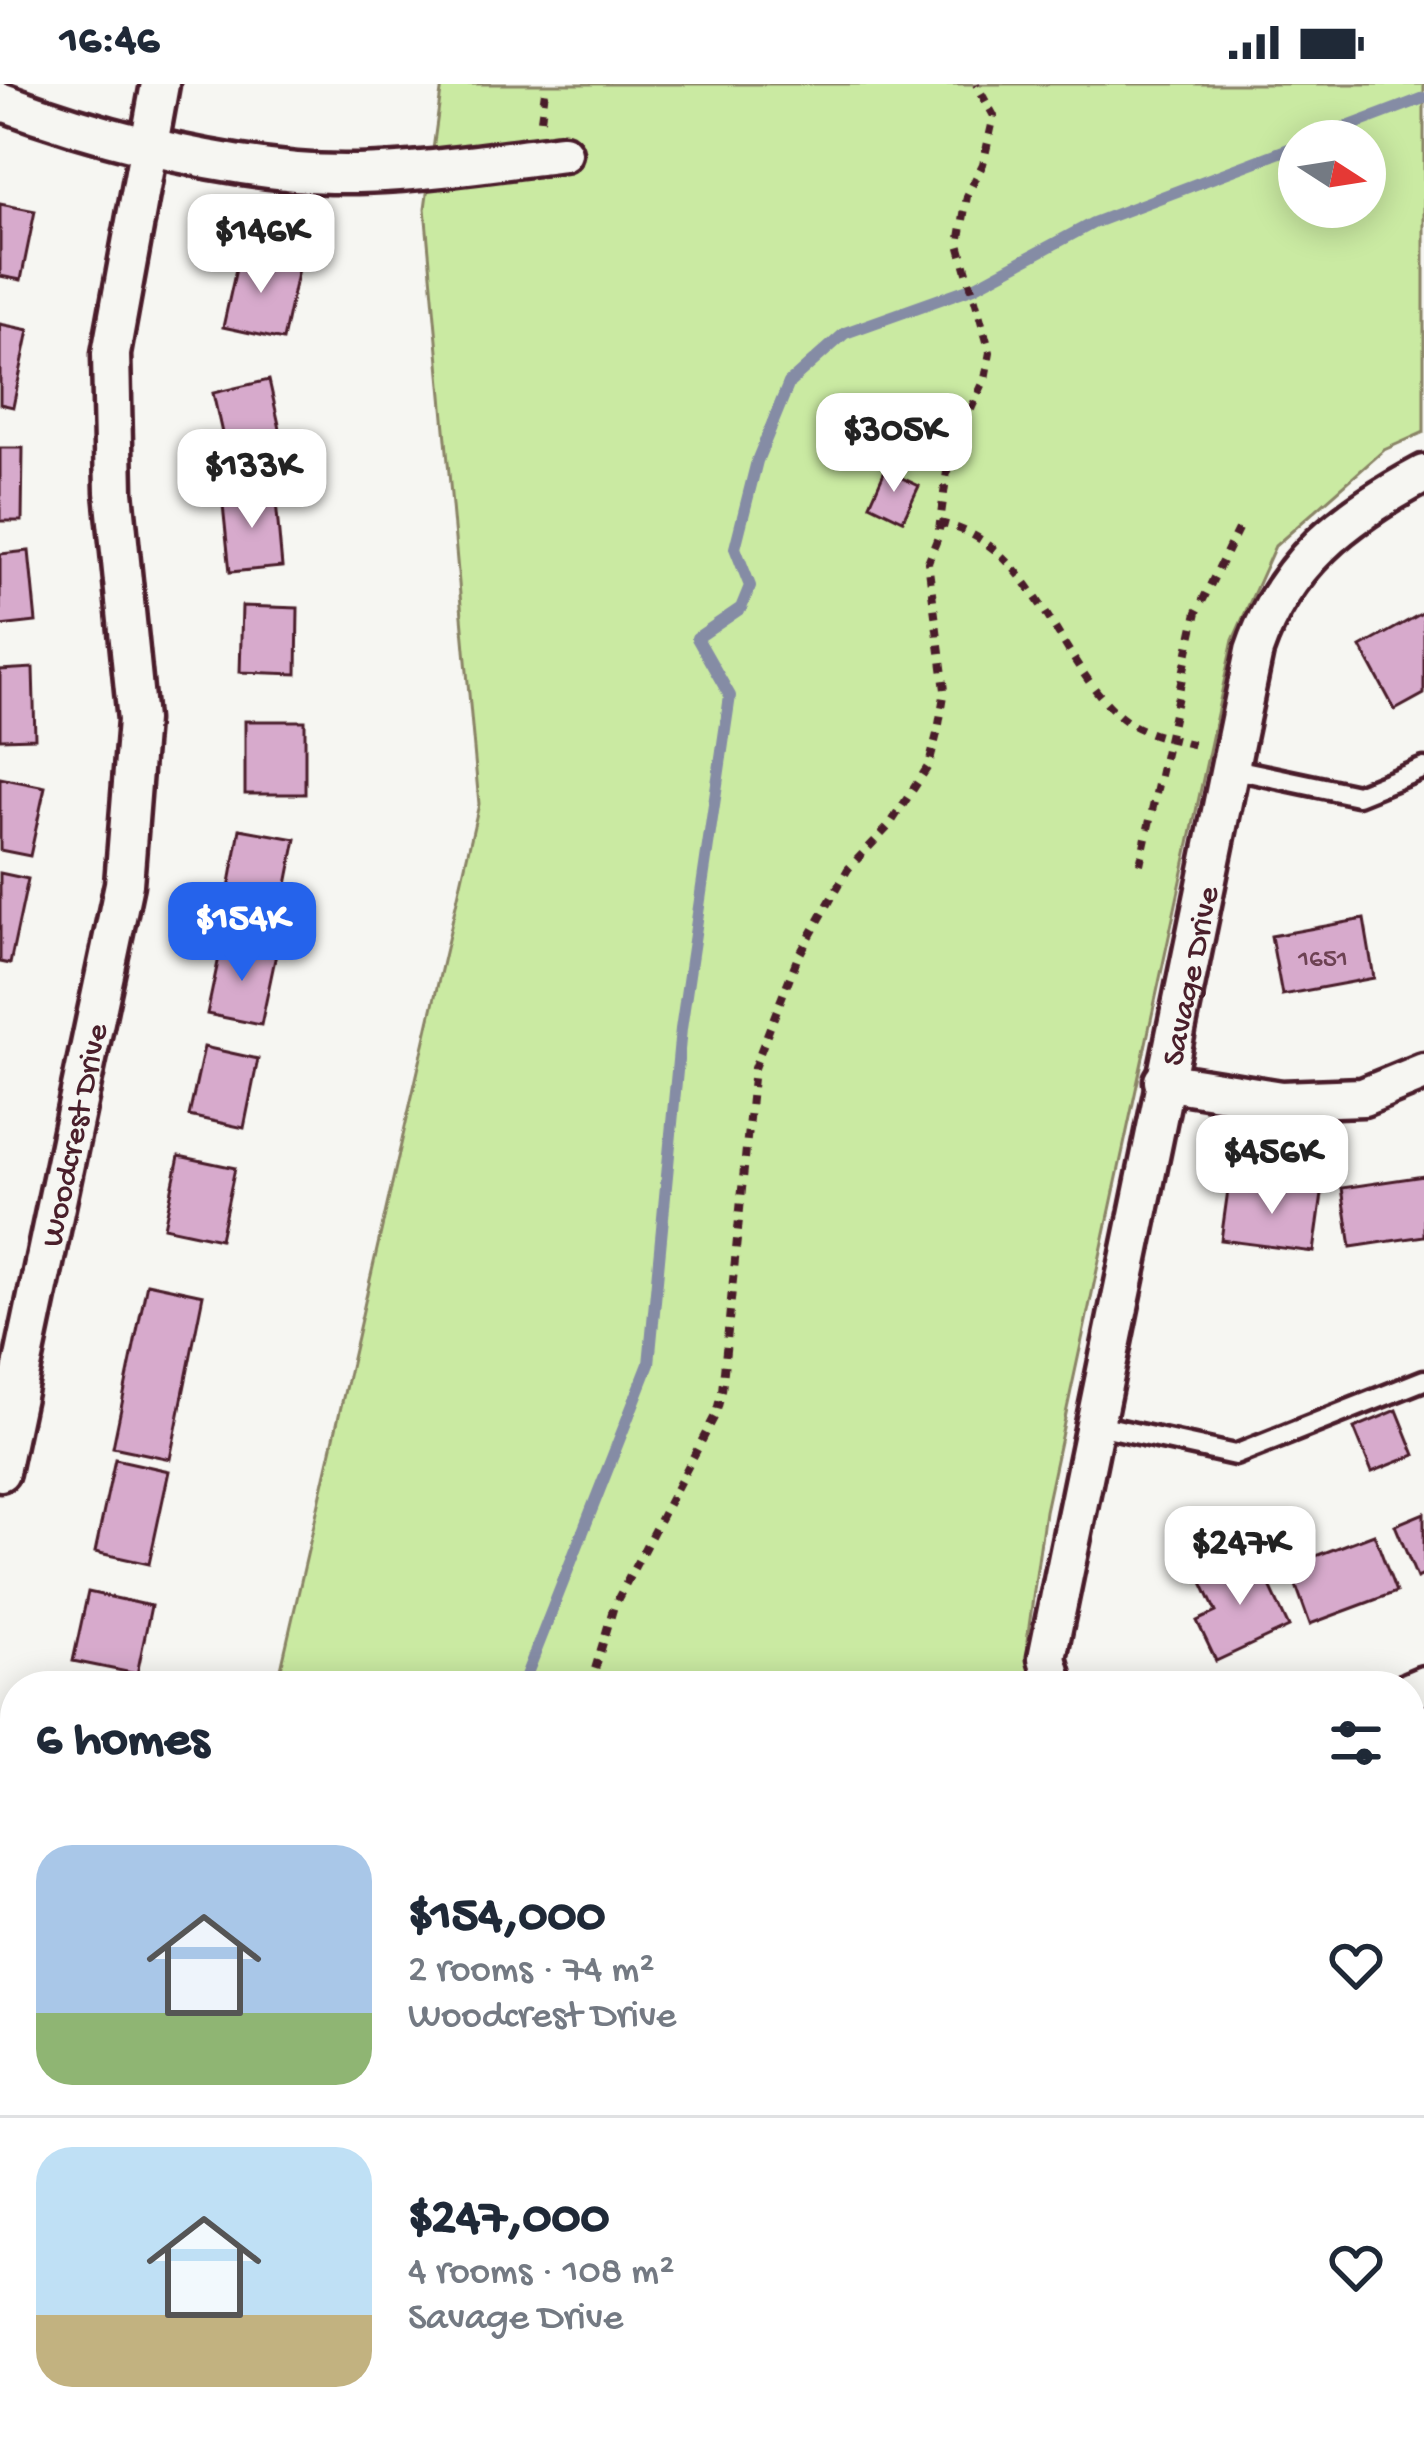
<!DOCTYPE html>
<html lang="en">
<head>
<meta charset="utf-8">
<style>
  body { margin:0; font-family:"Gochi Hand",sans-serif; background:#f2f2f3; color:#1f2937; height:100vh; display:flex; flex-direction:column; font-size:45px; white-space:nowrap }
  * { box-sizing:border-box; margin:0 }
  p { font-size:39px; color:#747a83 }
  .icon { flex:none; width:66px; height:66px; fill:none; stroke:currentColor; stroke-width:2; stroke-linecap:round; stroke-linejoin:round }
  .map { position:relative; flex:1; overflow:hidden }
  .sheet { position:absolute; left:0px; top:1587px; width:1425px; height:771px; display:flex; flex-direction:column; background:#fff; border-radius:48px 48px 0 0; box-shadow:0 6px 30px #0003 }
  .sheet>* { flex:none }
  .needle { width:78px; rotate:102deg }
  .fabs { position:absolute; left:1278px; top:36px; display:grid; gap:24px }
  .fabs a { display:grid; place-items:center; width:108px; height:108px; border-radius:50%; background:#fff; box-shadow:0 6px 30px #0003; font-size:60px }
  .price { position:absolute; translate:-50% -102px; padding:0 27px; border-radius:24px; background:#fff; color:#222; font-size:39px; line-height:78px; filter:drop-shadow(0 3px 6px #0008) }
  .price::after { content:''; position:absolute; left:50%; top:72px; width:36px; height:27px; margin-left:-18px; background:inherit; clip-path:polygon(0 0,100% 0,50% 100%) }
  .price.on { background:#2563eb; color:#fff }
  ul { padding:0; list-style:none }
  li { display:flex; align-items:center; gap:36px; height:300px; padding:0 36px }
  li+li { border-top:3px solid #e0e1e3 }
  li span { display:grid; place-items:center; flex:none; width:336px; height:240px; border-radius:36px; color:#555 }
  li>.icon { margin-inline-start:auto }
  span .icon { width:144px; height:144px; fill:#fffc; stroke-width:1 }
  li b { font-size:51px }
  h2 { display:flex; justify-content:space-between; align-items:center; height:144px; padding:0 36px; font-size:51px }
  .status { display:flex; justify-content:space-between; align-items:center; height:84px; padding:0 60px; background:#fff; direction:ltr }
  .status svg { height:33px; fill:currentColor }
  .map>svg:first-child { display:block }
  .green { fill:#caeaa2; stroke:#8a8466; stroke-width:3; fill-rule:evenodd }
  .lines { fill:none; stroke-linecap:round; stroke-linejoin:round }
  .stream { stroke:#858ca5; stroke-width:12 }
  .building { fill:#d7aacc; stroke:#4a1f2b; stroke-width:3 }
  .lane-casing { stroke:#4a1f2b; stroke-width:27 }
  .street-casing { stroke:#4a1f2b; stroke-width:45 }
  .path { stroke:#4a1f2b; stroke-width:8; stroke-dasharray:9 9; stroke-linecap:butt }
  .lane { stroke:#f6f6f2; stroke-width:18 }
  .street { stroke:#f6f6f2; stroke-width:36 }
  .labels { text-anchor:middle; stroke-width:9; stroke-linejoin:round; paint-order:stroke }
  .number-label { font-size:27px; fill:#6d4253 }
  .street-label { font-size:33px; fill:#4a1f2b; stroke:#f6f6f2 }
</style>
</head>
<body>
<div class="status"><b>16:46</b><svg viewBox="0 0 49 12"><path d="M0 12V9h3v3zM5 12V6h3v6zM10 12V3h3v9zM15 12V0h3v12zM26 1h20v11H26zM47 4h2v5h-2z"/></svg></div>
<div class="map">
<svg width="1424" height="2356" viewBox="0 0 1424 2356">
  <rect width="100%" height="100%" fill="#f6f6f2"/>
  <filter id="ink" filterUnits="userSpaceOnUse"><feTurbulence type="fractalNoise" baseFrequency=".00833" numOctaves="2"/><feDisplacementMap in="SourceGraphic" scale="24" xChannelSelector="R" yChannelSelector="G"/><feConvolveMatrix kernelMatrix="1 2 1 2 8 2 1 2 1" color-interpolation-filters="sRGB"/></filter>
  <g filter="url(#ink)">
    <path class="green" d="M442,0H1424V348L1384,366L1275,462L1233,556L1045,1427L1027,1557L1034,1602H277L479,720L425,124ZM1299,57H1365V123H1299Z"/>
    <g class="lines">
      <g class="stream">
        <polyline points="1310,57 1424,14"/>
        <polyline points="522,1602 649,1280 681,945 730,612 697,554 741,524 750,502 735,464 757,377 789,299 845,249 974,203 1093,139 1299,61"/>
        <polyline points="1410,1949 1424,1943"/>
        <polyline points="129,2356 135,2343"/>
        <polyline points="547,2356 563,2343"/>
      </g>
    </g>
    <g class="building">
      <polygon points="0,120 35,127 21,196 0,192"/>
      <polygon points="240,167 299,180 283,256 223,243"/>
      <polygon points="0,240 29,246 13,323 0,320"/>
      <polygon points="269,296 284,363 228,376 213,309"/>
      <polygon points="0,364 23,364 22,437 0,437"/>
      <polygon points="885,386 919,402 903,436 870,420"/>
      <polygon points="275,406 282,483 230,488 222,411"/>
      <polygon points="29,467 36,538 0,542 0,470"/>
      <polygon points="242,522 298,524 297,590 240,588"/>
      <polygon points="1424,528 1424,610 1395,626 1361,563"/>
      <polygon points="33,584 35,654 0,655 0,586"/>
      <rect x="245" y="637" width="60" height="73"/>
      <polygon points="0,694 45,703 30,772 0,766"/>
      <polygon points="240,745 296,755 282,826 227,815"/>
      <polygon points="0,789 28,795 10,880 0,878"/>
      <polygon points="1364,835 1374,894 1282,911 1271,852"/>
      <polygon points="222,859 276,870 261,941 207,930"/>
      <polygon points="204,963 258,975 244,1044 189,1032"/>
      <polygon points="179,1072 235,1084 220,1155 164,1143"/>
      <polygon points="1424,1092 1424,1152 1351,1163 1342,1104"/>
      <polygon points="1229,1099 1322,1110 1314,1168 1221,1156"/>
      <polygon points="147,1199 203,1211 170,1375 113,1363"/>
      <polygon points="1397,1326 1415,1371 1372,1388 1354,1344"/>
      <polygon points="115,1375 169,1387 149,1480 95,1468"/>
      <polygon points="1424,1429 1424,1491 1417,1494 1395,1441"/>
      <polygon points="1374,1450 1396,1508 1310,1540 1289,1482"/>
      <polygon points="1254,1468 1289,1543 1216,1577 1197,1537 1216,1528 1200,1494"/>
      <polygon points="88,1508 151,1522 137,1590 73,1577"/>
      <polygon points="1410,1716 1424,1751 1424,1801 1410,1807"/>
      <polygon points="0,1985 15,1988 15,2050 0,2047"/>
      <polygon points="1424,2108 1424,2162 1410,2167 1410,2113"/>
      <polygon points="938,2343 943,2354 938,2356 845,2356 840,2345"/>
    </g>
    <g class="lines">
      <defs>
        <g id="lane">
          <polyline points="1229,684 1357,711 1424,684"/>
          <polyline points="1093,1340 1235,1371 1424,1296"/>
          <polyline points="230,2356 232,2343"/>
        </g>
        <g id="street">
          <path d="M0,17C93,52 197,78 296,88C384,96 476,79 563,69"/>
          <polyline points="1163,997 1281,1016 1363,1013 1424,988"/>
          <path id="s1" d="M0,1388L124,800L137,636L114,408L111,270L160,0"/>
          <path id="s2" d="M1055,1602L1047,1574L1254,567C1284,479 1345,432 1424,390"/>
          <polyline points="1410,1607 1424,1601"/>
          <polyline points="0,1887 15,1891"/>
          <polyline points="1410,2285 1424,2279"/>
          <polyline points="1306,2343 1311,2356"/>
          <polyline points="1239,2356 1272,2343"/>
        </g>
      </defs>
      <use href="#lane" class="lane-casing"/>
      <use href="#street" class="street-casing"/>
      <g class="path">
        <polyline points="541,35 546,0"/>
        <path d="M939,439C1035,458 1054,575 1121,633C1143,651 1173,655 1200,662"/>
        <polyline points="1140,780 1197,528 1238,445"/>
        <polyline points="590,1602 614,1522 716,1330 722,1307 754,984 797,875 848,785 889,742 929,681 938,646 945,606 928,478 938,453 949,373 985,295 990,268 959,160 967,112 983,80 994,32 976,0"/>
      </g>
      <use href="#lane" class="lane"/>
      <use href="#street" class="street"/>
    </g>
  </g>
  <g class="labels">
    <g class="number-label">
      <text x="1323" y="882">1651</text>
    </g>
    <g class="street-label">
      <text dy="12" stroke="none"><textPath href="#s2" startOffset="726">Savage Drive</textPath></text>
      <text dy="12" stroke="none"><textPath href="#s1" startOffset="345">Woodcrest Drive</textPath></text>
    </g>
  </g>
</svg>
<div class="fabs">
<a><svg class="needle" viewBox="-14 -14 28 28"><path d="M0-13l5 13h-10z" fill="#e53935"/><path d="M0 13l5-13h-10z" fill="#747a83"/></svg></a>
</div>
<b class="price" style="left:261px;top:212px">$146K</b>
<b class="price" style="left:894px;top:411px">$305K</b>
<b class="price" style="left:252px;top:447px">$133K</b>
<b class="price on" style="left:242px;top:900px">$154K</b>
<b class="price" style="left:1272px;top:1133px">$456K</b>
<b class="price" style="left:1240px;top:1524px">$247K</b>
<section class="sheet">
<h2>6 homes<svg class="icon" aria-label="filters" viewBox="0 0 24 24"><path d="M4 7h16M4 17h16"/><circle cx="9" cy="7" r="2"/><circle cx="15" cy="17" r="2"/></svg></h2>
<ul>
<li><span style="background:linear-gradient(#a9c7e8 70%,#8fb573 0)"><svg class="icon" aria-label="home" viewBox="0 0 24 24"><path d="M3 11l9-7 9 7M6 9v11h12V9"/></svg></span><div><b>$154,000</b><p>2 rooms · 74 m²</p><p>Woodcrest Drive</p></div><svg class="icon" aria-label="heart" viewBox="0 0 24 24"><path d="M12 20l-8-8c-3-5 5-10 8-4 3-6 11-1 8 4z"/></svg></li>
<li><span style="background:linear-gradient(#bfe0f5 70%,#c2b280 0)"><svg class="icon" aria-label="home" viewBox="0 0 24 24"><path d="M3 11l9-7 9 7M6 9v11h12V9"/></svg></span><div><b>$247,000</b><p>4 rooms · 108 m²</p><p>Savage Drive</p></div><svg class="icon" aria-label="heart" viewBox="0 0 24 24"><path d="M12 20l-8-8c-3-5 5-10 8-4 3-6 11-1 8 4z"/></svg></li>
</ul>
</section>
</div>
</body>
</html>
